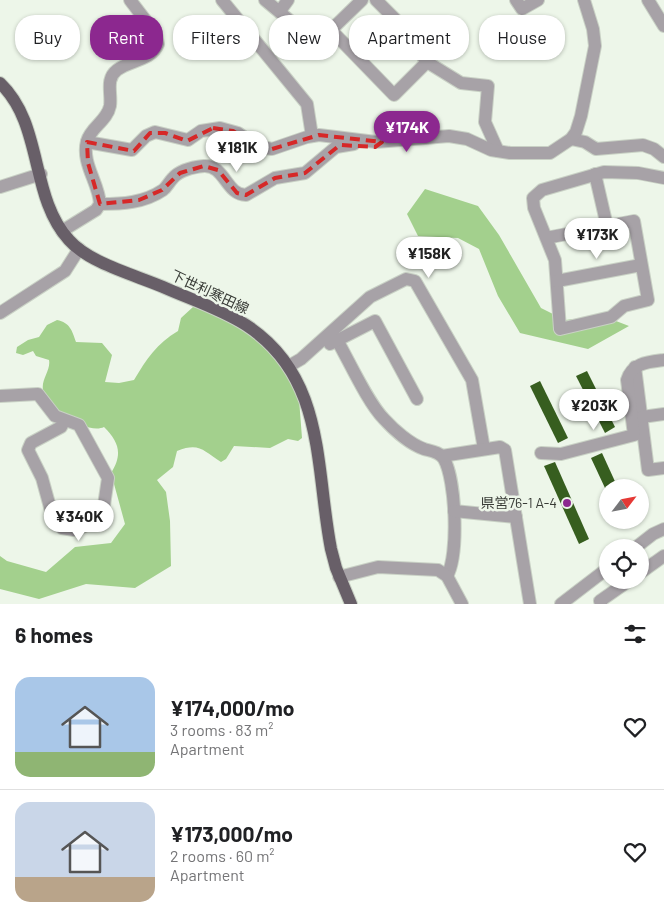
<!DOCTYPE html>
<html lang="en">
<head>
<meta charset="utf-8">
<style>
  body { margin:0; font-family:Barlow,"Noto Sans JP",sans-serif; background:#f2f2f2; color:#202124; height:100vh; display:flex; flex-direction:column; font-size:19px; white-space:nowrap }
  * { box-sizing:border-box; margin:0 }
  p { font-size:16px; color:#757577 }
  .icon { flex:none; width:28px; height:28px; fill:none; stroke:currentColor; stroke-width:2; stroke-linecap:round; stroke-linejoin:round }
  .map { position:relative; height:604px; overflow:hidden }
  .sheet { display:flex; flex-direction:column; background:#fff; flex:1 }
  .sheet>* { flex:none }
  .guide { position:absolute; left:15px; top:15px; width:635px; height:45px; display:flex; gap:10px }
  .needle { width:32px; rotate:58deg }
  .controls { position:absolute; left:599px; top:479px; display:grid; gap:10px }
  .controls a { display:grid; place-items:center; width:50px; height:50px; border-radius:50%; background:#fff; box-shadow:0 1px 4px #0004; font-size:25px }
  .price { position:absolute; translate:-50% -42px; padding:0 11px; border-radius:18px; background:#fff; color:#222; font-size:16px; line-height:32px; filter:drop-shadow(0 1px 2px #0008) }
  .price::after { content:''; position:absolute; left:50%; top:30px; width:15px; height:11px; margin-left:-8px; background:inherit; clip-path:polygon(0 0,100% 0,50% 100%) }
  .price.selected { background:#8c288f; color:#fff }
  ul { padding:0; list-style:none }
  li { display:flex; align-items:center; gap:15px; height:125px; padding:0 15px }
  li+li { border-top:1px solid #e0e0e0 }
  li span { display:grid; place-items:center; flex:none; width:140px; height:100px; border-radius:15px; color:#555 }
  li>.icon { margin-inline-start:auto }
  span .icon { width:60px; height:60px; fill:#fffc; stroke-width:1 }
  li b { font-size:21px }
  h2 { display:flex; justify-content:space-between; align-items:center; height:60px; padding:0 15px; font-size:21px }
  .pill { padding:0 18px; border-radius:20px; background:#fff; box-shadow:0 1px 4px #0004; font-size:18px; line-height:45px }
  .pill.selected { background:#8c288f; color:#fff }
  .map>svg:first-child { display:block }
  .forest { fill:#a3d08d }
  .building { fill:#375e1f }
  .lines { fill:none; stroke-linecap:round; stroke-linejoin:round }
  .minor-casing { stroke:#c9d1c5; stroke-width:14 }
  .major-casing { stroke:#c9d1c5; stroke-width:14 }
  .minor { stroke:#a7a2a7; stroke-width:12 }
  .major { stroke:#685f68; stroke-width:12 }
  .marked { fill:none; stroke:#d62828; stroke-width:4; stroke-dasharray:10 6; stroke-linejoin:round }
  .poi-dot { fill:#8c288f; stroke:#edf6e9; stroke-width:2 }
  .labels { text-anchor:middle; stroke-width:5; stroke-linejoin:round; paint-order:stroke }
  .street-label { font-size:14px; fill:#393c37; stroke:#edf6e9 }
  .poi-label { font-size:14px; fill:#393c37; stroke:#edf6e9; text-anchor:end }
</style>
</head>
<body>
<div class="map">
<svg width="664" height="604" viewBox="0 0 664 604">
  <rect width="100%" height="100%" fill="#edf6e9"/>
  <g class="forest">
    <polygon points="425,189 478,206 499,235 541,308 565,320 603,316 629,326 588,349 520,333 498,296 479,249 458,238 418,236 407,214"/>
    <path d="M193,307L222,312L262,341L285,365L299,399L302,438L298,441L288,439L270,448L234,446L226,459L221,462C203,451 200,442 177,451L173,467L157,480L166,492L170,521L171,566L135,588L86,584L39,599L0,589V556L7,561L46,572L75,547L111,543L125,524L111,473C123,454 119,442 104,427C88,435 47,409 43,390C41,379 51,370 49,360L36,356L33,351L23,355L16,353L17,347L28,340L39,337L47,325L57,320C70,323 72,330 76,342L102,343L112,355L105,382L119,383L134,380C146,360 157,343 178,331L181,318Z"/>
  </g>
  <g class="building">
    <polygon points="587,371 615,427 605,433 576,376"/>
    <polygon points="540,381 568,438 558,443 530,386"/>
    <polygon points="602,453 618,488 605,488 591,458"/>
    <polygon points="555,462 589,539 579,544 544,466"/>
  </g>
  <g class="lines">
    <defs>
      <g id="minor">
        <polyline points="222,0 307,104 312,136"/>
        <polyline points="265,0 289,20 312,44 331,30 362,0"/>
        <polyline points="376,0 395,19 427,62 461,83 488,86 485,122 498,151"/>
        <polyline points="516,0 522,9 538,0"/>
        <polyline points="648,0 664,26"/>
        <polyline points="280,11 288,0"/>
        <polyline points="331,30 394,95 427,62"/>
        <polyline points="571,139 585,142 596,149 643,145 654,149 664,157"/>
        <polyline points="87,142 132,150 146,136 155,132 188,140 201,131 220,128 238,133 256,146 272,149 307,137 319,135 376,142 449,136 467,139 491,150 510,153 550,153 571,139 576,132 581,116 595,46 593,29 584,0"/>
        <polyline points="595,174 607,226"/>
        <polyline points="0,187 41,174"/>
        <path d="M100,204C122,204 144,203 163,190C167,187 169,182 173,178C180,170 194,167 204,166C225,165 226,195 246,195L275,178L305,173L336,147L354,144"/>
        <path d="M62,231L96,210L100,204C99,183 81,163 87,141C91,127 107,121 110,106C112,94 105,79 117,70C130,60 151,61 158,44L156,34L130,0"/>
        <polyline points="546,238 634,221 648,300 624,306 611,317 560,329 555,260 534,208 533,198 542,190 604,172 638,173 664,178"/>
        <polyline points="557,281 641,265"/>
        <polyline points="0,313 65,271 79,249"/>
        <path d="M337,340C349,361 368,403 384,419C394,430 410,444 424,449C431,451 440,452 444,459C456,480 459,555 447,576"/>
        <polyline points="330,344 375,321 417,399"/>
        <polyline points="289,366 301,359 370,297 406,279 415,281 472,380 484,449"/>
        <polyline points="635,367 648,470 664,468"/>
        <polyline points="0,396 38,394 55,416 79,425 108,478 102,519 74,530 62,528 53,518 42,478 28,450 31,443 61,427 64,421"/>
        <polyline points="642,417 664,414"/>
        <path d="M541,453L561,454L634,435L627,380C632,363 648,362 664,360"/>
        <polyline points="442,456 500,447 505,450 530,604"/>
        <polyline points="454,511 516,517"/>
        <polyline points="635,548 653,534 664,529"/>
        <polyline points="640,573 664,556"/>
        <polyline points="339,577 378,567 438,570 447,576 462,604"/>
        <polyline points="561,604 608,568"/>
        <polyline points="601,604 600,601 630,580"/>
      </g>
      <path id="major" d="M0,83C44,125 29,196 69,240C89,263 135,275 163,287C190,299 221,309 246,325C326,377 315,467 331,549L336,568L351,604"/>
    </defs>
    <use href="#minor" class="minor-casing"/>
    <use href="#major" class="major-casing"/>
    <use href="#minor" class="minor"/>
    <use href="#major" class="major"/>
  </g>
  <path class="marked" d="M213,128L233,131L252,144L272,149L319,135L382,142L375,147L340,145L305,173L275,178L246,195L237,193L218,170L204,166L180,173L162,190L139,200L100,204L88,163L87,142L134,151L150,133H165L187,141Z"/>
  <circle class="poi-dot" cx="567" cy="503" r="5"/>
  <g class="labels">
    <g class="street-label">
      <text transform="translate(210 292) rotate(25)" y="5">下世利寒田線</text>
    </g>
    <g class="poi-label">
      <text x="557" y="508">県営76-1 A-4</text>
    </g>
  </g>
</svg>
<div class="controls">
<a><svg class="needle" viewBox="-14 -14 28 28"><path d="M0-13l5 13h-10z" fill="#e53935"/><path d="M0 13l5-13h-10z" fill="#757577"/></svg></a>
<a><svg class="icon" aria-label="locate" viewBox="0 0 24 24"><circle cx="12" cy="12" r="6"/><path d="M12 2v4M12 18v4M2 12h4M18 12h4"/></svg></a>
</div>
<b class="price selected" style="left:407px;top:153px">¥174K</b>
<b class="price" style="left:237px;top:173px">¥181K</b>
<b class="price" style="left:597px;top:260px">¥173K</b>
<b class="price" style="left:429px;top:279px">¥158K</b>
<b class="price" style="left:594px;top:431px">¥203K</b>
<b class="price" style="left:79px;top:542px">¥340K</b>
<div class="guide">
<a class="pill">Buy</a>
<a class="pill selected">Rent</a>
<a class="pill">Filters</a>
<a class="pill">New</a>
<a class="pill">Apartment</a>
<a class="pill">House</a>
</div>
</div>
<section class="sheet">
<h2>6 homes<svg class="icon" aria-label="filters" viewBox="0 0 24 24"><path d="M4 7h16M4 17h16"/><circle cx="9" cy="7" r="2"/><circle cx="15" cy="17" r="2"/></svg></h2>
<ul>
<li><span style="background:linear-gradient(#a9c7e8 75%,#8fb573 0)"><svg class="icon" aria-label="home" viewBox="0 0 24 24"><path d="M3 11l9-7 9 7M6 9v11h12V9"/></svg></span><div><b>¥174,000/mo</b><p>3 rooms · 83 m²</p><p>Apartment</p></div><svg class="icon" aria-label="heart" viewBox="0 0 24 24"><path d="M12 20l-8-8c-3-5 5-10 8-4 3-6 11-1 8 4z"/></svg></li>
<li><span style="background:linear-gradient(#c9d6e8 75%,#b9a48a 0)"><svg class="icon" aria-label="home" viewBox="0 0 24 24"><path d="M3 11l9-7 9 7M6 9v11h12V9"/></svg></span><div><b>¥173,000/mo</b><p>2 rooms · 60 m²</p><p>Apartment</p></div><svg class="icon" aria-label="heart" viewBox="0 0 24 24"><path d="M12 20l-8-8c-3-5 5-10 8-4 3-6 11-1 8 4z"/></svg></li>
</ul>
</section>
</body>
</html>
